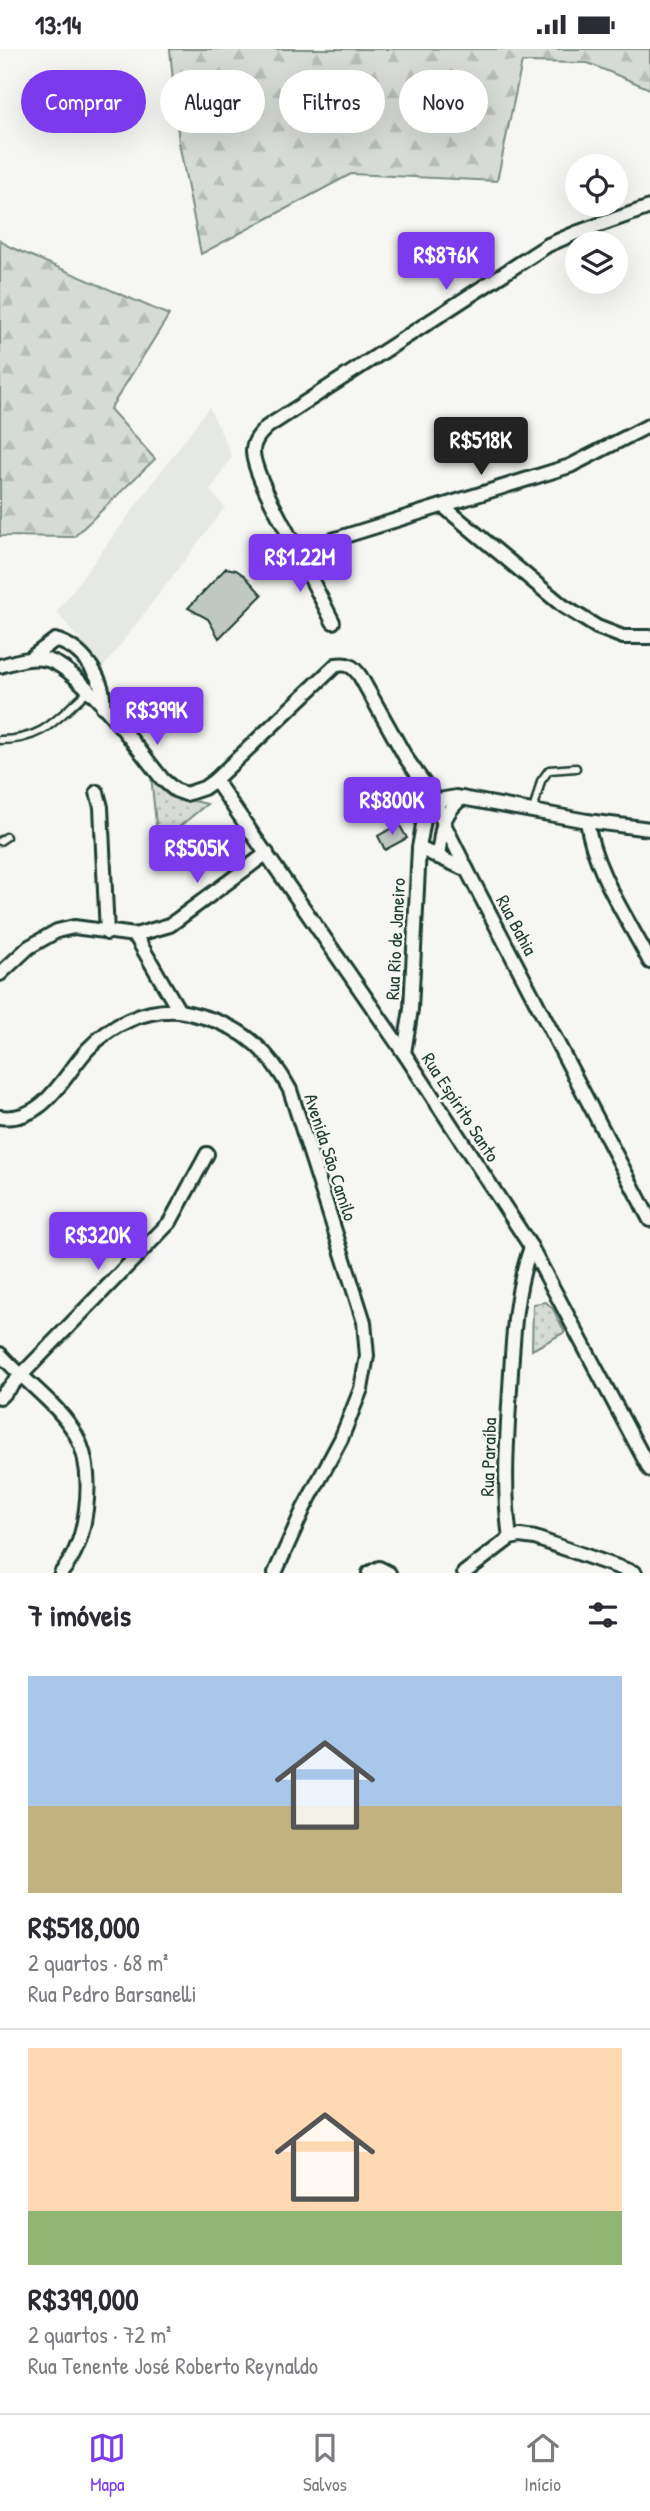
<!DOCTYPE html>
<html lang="pt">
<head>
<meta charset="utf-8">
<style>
  body { margin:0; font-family:"Patrick Hand",sans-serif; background:#f2f2f3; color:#2b2b33; height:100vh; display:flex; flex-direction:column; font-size:26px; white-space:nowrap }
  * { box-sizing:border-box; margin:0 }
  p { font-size:23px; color:#7c7c81 }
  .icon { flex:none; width:38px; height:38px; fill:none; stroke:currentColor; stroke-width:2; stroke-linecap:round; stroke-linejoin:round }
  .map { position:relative; height:1524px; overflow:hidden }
  .panel { display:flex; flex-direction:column; background:#fff; flex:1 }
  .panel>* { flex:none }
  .hud { position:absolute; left:21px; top:21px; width:609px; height:63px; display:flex; gap:14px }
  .tools { position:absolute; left:565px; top:105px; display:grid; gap:14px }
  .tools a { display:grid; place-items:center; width:63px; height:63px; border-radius:50%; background:#fff; box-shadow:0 7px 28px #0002; font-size:35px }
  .price { position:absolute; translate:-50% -60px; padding:0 16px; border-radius:7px; background:#7c3aed; color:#fff; font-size:23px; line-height:46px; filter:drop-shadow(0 2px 4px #0008) }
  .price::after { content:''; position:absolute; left:50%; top:42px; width:21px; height:16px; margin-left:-10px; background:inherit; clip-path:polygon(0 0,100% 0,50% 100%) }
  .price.current { background:#222; color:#fff }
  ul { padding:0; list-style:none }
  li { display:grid; align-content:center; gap:14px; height:371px; padding:0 28px }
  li+li { border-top:2px solid #e1e1e2 }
  li span { display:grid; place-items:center; height:217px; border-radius:0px; color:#555 }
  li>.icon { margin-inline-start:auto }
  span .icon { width:126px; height:126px; fill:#fffc; stroke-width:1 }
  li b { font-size:30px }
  h2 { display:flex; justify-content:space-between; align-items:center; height:84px; padding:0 28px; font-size:30px }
  .pill { padding:0 24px; border-radius:32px; background:#fff; box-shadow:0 7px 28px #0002; font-size:24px; line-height:63px }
  .pill.current { background:#7c3aed; color:#fff }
  .status { display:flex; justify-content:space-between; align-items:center; height:49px; padding:0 35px; background:#fff; direction:ltr }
  .status svg { height:19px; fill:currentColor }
  .dock { display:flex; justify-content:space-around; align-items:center; height:98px; border-top:2px solid #e1e1e2; background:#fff; font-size:19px; color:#7c7c81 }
  .dock a { display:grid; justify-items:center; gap:4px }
  .dock .current { color:#7c3aed }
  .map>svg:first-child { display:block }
  .built { fill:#e6e8e4 }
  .forest { fill:url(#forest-firs); stroke:#7a8c85; stroke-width:2 }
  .park { fill:url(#park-dots); stroke:#7a8c85; stroke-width:2 }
  .building { fill:#c1c8c3; stroke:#1f3d34; stroke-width:2 }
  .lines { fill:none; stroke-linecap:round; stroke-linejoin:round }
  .service-casing { stroke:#1f3d34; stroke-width:11 }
  .minor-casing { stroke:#1f3d34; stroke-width:18 }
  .service { stroke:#f6f6f2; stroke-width:6 }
  .minor { stroke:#f6f6f2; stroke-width:12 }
  .labels { text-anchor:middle; stroke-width:5; stroke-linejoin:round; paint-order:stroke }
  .street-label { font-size:19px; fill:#1f3d34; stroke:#f6f6f2 }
</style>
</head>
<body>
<div class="status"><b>13:14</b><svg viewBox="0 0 49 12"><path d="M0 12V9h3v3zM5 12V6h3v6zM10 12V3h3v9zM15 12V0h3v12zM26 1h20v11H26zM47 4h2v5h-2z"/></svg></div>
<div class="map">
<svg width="650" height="1524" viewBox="0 0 650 1524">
  <defs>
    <pattern id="forest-firs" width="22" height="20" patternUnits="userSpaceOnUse" patternTransform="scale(1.75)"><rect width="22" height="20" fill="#d6dbd6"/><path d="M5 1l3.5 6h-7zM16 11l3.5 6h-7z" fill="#b7bdb8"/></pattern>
    <pattern id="park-dots" width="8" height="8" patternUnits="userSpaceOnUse" patternTransform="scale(1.75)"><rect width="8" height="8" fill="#d6dbd6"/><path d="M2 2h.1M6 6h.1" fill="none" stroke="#b7bdb8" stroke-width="1.8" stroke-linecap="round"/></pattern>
  </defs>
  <rect width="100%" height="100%" fill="#f6f6f2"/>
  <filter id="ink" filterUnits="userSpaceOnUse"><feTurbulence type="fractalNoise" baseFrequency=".0143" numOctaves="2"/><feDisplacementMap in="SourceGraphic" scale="14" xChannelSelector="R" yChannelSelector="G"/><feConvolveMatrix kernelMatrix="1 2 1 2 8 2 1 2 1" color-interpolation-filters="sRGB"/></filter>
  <g filter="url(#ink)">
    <polygon class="built" points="209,358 232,407 210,442 225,458 102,620 57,563"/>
    <g class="forest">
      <polygon points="170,0 650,0 650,40 588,14 522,13 497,132 351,125 201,205 179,94"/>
      <polygon points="0,191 8,197 169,266 110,360 155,410 74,488 0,487"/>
    </g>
    <g class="park">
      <polygon points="151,726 178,748 207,755 158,795"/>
      <polygon points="546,1253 553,1260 565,1283 532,1301 533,1255"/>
    </g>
    <g class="building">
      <polygon points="226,519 236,521 245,527 262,546 219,589 208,570 188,559"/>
      <polygon points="399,775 407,789 385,801 378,787"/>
    </g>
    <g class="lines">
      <defs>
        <g id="service">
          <path d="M0,691C44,691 57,669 88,642"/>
          <polyline points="533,762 541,732 549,721 576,719"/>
          <polyline points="0,792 6,788"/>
        </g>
        <g id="minor">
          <path d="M650,158L576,184L548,196L267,378C260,385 253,392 253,402C253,425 286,479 297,502L570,417L650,376"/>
          <polyline points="443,457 563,557 597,578 623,588 650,588"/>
          <polyline points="297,502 333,573"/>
          <path d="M29,610L55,591C82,598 106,630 103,658"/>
          <path d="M0,617C14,613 28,608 43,610C78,614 139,702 163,731L175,741L186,745L204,739L215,731L336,616C348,614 353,617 360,627L406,709L436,751L443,773L467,821L650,1171"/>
          <polyline points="215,731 404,1004 531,1198 650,1421"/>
          <polyline points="97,743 101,758 107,884"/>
          <path d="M587,772C594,822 627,868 650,913"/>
          <polyline points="419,799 467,821"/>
          <path d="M438,808C442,782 440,767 462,749"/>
          <polyline points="135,886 179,962"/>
          <polyline points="0,925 29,898 57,882 74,878 135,886 170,876 267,804"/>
          <polyline points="404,1004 411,960 419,799 427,753 456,748 587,772 650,780"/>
          <path d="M0,1068C44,1074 63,1027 88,1000C111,976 144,960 178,962C187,963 196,966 204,968C245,979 271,1005 290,1041L364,1273L367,1307L361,1340L341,1390L304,1459L275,1524"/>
          <path d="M0,1305C51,1360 97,1375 86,1460C83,1484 77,1505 61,1524"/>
          <polyline points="0,1348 170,1173 207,1105"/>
          <path d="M510,1489C503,1440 507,1390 510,1340C513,1292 514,1244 531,1198"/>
          <polyline points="369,1524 379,1519 389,1524"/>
          <polyline points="464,1524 510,1489 520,1487 535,1489 635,1524"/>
        </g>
      </defs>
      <use href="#service" class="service-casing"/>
      <use href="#minor" class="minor-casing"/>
      <use href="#service" class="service"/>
      <use href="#minor" class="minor"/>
    </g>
  </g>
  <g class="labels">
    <g class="street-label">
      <text transform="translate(517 876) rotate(62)" y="7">Rua Bahia</text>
      <text transform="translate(395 890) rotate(-87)" y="7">Rua Rio de Janeiro</text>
      <text transform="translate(461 1058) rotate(57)" y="7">Rua Espírito Santo</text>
      <text transform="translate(331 1108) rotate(72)" y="7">Avenida São Camilo</text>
      <text transform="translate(488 1408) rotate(-88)" y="7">Rua Paraíba</text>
    </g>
  </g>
</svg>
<div class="tools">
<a><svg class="icon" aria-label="locate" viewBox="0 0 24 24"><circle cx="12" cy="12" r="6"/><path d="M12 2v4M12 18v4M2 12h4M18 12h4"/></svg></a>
<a><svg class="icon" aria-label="layers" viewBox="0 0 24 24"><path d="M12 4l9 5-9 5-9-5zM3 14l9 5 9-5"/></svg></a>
</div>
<b class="price" style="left:446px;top:243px">R$876K</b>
<b class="price current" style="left:481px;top:428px">R$518K</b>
<b class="price" style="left:300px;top:545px">R$1.22M</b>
<b class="price" style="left:157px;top:698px">R$399K</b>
<b class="price" style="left:392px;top:788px">R$800K</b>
<b class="price" style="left:197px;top:836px">R$505K</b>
<b class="price" style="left:98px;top:1223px">R$320K</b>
<div class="hud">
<a class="pill current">Comprar</a>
<a class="pill">Alugar</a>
<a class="pill">Filtros</a>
<a class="pill">Novo</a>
</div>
</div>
<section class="panel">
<h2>7 imóveis<svg class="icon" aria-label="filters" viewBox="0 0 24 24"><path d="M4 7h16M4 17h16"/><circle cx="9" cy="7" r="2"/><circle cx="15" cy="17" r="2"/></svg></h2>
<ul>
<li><span style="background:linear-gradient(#a9c7e8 60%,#c2b280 0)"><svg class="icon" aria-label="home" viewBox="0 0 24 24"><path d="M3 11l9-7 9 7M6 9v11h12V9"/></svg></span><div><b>R$518,000</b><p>2 quartos · 68 m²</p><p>Rua Pedro Barsanelli</p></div></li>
<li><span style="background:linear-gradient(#ffd9b3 75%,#8fb573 0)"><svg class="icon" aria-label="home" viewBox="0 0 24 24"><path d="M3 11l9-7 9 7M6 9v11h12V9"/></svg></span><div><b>R$399,000</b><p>2 quartos · 72 m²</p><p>Rua Tenente José Roberto Reynaldo</p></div></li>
</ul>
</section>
<nav class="dock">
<a class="current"><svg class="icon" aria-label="map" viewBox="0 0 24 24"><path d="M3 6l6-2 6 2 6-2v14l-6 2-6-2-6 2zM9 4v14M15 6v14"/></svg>Mapa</a>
<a><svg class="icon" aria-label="saved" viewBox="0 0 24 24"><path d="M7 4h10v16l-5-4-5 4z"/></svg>Salvos</a>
<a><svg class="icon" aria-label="home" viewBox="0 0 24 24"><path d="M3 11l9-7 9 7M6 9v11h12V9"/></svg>Início</a>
</nav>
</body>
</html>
